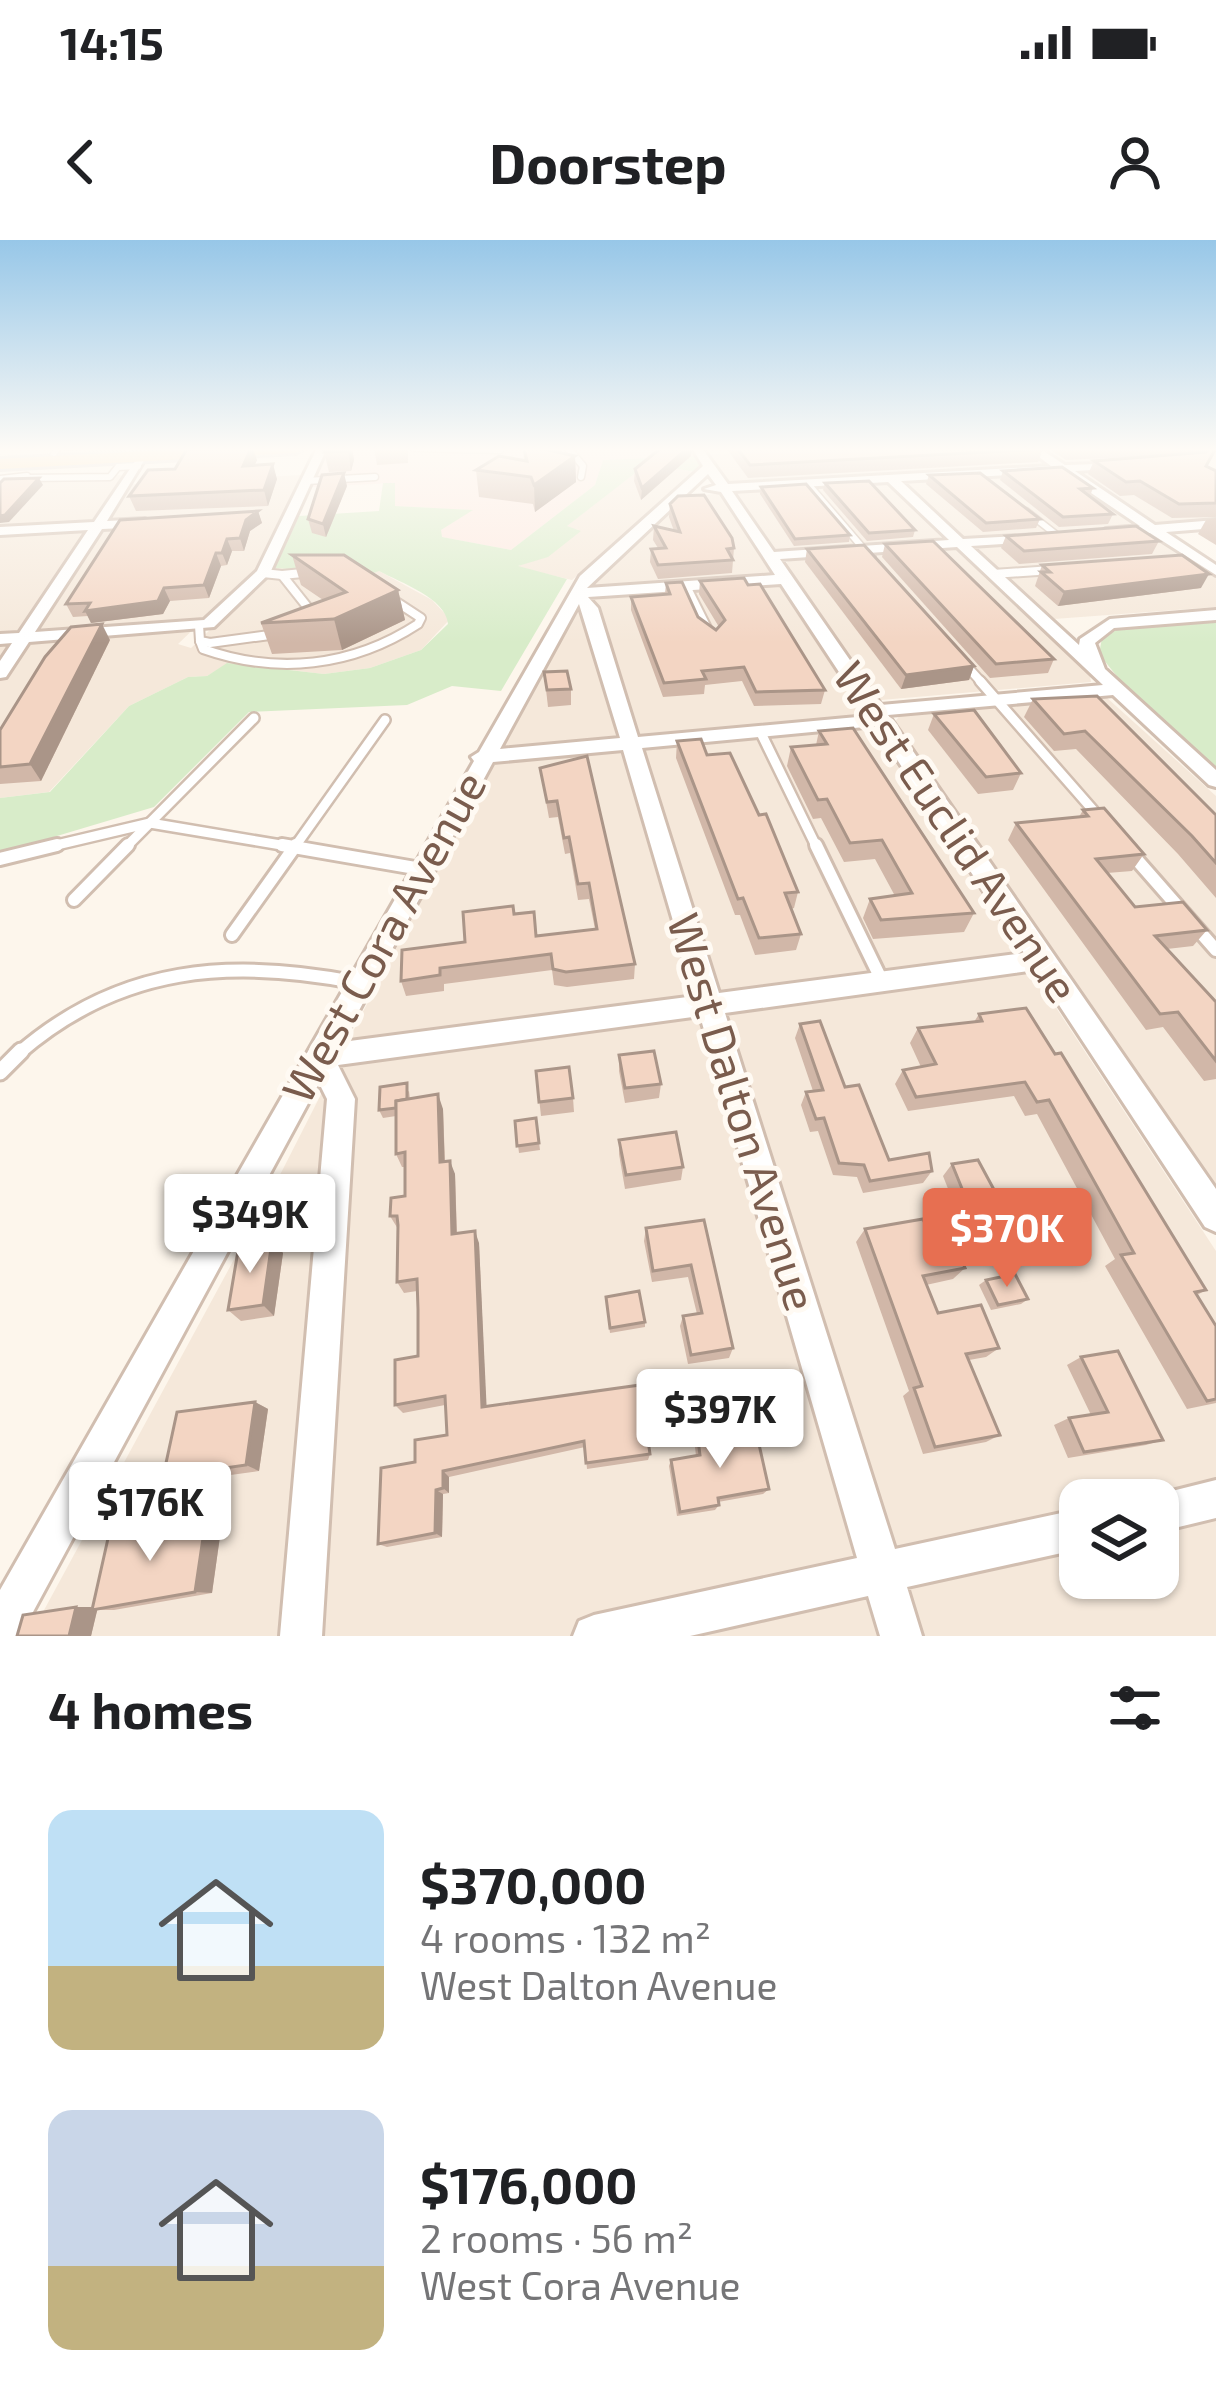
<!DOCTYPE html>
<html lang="en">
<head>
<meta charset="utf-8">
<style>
  body { margin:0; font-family:"Exo 2",sans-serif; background:#f6f6f6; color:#202124; height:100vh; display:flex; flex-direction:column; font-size:45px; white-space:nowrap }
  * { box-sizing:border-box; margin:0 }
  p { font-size:39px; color:#757577 }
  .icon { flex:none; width:66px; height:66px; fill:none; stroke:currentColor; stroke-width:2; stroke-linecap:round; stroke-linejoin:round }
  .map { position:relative; height:1396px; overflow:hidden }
  .details { display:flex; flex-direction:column; background:#fff; flex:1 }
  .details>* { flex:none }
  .buttons { position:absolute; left:1059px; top:1239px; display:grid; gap:24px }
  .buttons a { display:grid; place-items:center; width:120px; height:120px; border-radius:24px; background:#fff; box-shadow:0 3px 9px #0004; font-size:60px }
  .price { position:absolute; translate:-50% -102px; padding:0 27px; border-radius:12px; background:#fff; color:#222; font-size:39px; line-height:78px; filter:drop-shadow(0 3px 6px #0008) }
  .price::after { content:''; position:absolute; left:50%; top:72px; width:36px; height:27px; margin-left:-18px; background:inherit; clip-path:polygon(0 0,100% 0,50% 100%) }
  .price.current { background:#e76f51; color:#fff }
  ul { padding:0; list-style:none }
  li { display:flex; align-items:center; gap:36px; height:300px; padding:0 48px }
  li span { display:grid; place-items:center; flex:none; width:336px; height:240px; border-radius:24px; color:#555 }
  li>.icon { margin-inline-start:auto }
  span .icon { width:144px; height:144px; fill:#fffc; stroke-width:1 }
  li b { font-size:51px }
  h2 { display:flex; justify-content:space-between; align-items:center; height:144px; padding:0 48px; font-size:51px }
  .status { display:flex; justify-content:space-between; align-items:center; height:84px; padding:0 60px; background:#fff; direction:ltr }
  .status svg { height:33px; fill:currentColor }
  header { display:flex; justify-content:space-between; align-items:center; height:156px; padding:0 48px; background:#fff; font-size:54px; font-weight:700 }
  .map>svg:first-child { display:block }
  .residential { fill:#f5e8da; fill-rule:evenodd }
  .commercial { fill:#fde8e0 }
  .green { fill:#d8ecc9 }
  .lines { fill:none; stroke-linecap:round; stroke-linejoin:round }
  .lane-far4-casing { stroke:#d1beb0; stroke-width:9 }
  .lane-far3-casing { stroke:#d1beb0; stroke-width:12 }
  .lane-far2-casing { stroke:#d1beb0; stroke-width:14 }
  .lane-far1-casing { stroke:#d1beb0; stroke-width:18 }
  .lane-casing { stroke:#d1beb0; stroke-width:21 }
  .street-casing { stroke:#d1beb0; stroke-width:6 }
  .primary-casing { stroke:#dad1cd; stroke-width:6 }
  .lane-far4 { stroke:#fff; stroke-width:6 }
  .lane-far3 { stroke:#fff; stroke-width:8 }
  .lane-far2 { stroke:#fff; stroke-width:9 }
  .lane-far1 { stroke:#fff; stroke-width:12 }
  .lane { stroke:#fff; stroke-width:15 }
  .street { fill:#fff; fill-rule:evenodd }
  .primary { fill:#fbd9a5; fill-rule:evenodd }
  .wall { fill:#d1b7a8 }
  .shaded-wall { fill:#aa9588 }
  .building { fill:#f3d5c3; stroke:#aa9588; stroke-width:3 }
  .labels { text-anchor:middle; stroke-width:10; stroke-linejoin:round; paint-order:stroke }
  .street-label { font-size:45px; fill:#7a5c4d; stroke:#fffaf3 }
</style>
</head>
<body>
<div class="status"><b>14:15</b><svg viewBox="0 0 49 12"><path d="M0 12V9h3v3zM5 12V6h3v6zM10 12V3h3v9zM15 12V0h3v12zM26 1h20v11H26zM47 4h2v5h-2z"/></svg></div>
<header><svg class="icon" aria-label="back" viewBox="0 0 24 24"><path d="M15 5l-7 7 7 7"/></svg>Doorstep<svg class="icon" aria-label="person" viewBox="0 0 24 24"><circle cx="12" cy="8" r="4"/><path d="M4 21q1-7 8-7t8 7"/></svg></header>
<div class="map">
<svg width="1216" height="1396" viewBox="0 0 1216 1396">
  <rect width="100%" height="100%" fill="#fdf6ec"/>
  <g class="residential">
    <path d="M847,208H1158L1197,229L1216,228V282L758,314L1216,1011V1396H30L283,929L513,477L598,335L686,257L734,252L708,214ZM1080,1260H1158V1338H1080Z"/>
    <polygon points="647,224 696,232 572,340 517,327 579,290 565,287"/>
    <polygon points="122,235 117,245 301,235 259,326 178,404 191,408 275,328 379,331 432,360 450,379 421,410 370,428 324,434 228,423 207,436 188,437 129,466 49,552 0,558 0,241"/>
    <polygon points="1152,295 1216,338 1216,367 1054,379 972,307"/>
    <polygon points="953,307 1090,436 1091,442 881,460 784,325 792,318"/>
    <polygon points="1106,457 1216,556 1216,945 894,483 901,474"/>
  </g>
  <polygon class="commercial" points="688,208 694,216 603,220 595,245 511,310 441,297 441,290 471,270 394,266 395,243 312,247 327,212 339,209"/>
  <g class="green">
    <path d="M694,216L700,226L696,232L647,224L567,286L581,291L548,317L518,326L567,339L501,451L452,446L407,465L249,472L154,567L0,613V558L50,552L129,466L188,437L207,436L227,423L324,434L370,428L421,410L448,384C446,358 401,343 379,331L368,335L275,328L299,276L379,271L383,243H395V266L473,270L441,290L442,297L511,310L595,245L603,220Z"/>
    <polygon points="1216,380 1216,530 1128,450 1099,414 1102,398 1122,387"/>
  </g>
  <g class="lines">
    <defs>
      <g id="lane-far4">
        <polyline points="414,208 500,210"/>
        <polyline points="568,208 583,226 581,237"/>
        <polyline points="54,213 58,208"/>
        <polyline points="24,238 110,237 118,227 138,226"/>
        <polyline points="0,239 27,236"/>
        <polyline points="306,241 375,237"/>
        <polyline points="808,244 868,314"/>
        <polyline points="1026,271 1058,296"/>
      </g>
      <g id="lane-far3">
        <polyline points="865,311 871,317"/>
        <polyline points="263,333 282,335 309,369 304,377"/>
        <polyline points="993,334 1052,330"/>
        <polyline points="282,335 313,332"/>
        <polyline points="686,346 709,392"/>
        <polyline points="199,385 200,401 210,403 277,394"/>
        <path d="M200,401L203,409C277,435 352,427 418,384L421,378L392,359"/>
        <polyline points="963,422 983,444"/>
      </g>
      <g id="lane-far2">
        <polyline points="980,441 1100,578"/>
        <polyline points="760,491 817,608"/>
        <polyline points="44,608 150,583 299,608"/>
        <polyline points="125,608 254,478"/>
        <polyline points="294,608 385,480"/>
      </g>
      <g id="lane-far1">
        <polyline points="282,605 421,629"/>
        <polyline points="816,605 882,741"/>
        <polyline points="1130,612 1216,710"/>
        <polyline points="0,619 57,605"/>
        <polyline points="74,660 128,605"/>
        <polyline points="232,695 296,605"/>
        <path d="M18,814C120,725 232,718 359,743"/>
      </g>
      <polyline id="lane" points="0,832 21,811"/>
      <g id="street">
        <polygon points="123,208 134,208 128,212"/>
        <polygon points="317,208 327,208 270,333 214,387 29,402 6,437 0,438 0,421 12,403 0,404 0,394 19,393 88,290 0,295 0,287 94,282 140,214 148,214 107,281 145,279 151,283 145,287 102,289 35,392 204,380 257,331"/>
        <path d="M692,208H702L728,244L1051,226L1027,208H1039L1065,225L1129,223L1125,228L1075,231L1155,285L1216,280V288L1166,292L1216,325V335L1150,293L1106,295V289L1140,286L1060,232L901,241L963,299L1039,295L1041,298L1034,302L971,306L1079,405L1080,399L1110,379L1216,370V380L1114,388L1095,403L1105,429L1216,530V547L1209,545L1113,455L888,475L1216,949V992L1205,987L1036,730L725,773L895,1309L1080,1269V1309L907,1347L922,1396H880L868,1356L690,1396H573L579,1381L594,1375L857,1318L700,776L338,825L355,859L322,1396H280L327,859L319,843L20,1396H0V1350L474,521L471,517L479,512L580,336L703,226ZM708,234L716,245L704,249L721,252L775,335L587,348ZM888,242L949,300L774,312L732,251ZM957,307L1103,445L881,465L780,319ZM781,344L868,476L638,497L598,368L588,357ZM579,364L620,498L500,509ZM875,486L1024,713L719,753L642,508ZM623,510L695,756L342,802L493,522Z"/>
        <polygon points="1216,1240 1216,1278 1158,1292 1158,1260 1144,1258"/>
      </g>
      <polygon id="primary" points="204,208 304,208 296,213 0,229 0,219"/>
    </defs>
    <use href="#lane-far4" class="lane-far4-casing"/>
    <use href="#lane-far3" class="lane-far3-casing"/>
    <use href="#lane-far2" class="lane-far2-casing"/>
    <use href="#lane-far1" class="lane-far1-casing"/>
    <use href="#lane" class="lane-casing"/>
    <use href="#street" class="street-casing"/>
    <use href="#primary" class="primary-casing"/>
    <use href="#lane-far4" class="lane-far4"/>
    <use href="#lane-far3" class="lane-far3"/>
    <use href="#lane-far2" class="lane-far2"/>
    <use href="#lane-far1" class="lane-far1"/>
    <use href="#lane" class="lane"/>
    <use href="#street" class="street"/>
    <use href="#primary" class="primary"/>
  </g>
  <g class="wall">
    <polygon points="62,208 119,208 65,211"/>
    <polygon points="325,208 352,208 354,220 351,231 329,232 324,212"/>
    <polygon points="374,208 408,208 408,223 377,225"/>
    <polygon points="523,208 575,216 576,242 535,272 533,264 479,257 476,230 524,220"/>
    <polygon points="661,208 692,208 691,216 641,260 634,241 635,229"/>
    <polygon points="726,208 1042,208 1043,209 1038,222 748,238"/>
    <polygon points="1047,208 1216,208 1216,212 1214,211 1206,226 1216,231 1216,277 1172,278 1134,255 1120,256 1088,234 1094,221 1190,214 1066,220"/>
    <polygon points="257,220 254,225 277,239 268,266 136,271 129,256 175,229"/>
    <polygon points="1003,231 1093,248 1090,256 1113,274 1108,284 1059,287 1000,240"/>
    <polygon points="929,235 1040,279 1036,288 983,292 926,244"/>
    <polygon points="825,243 915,290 913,297 867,301 823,250"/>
    <polygon points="347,246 326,297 312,293 308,279"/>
    <polygon points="761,247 850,295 849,302 794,306 760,254"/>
    <polygon points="670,264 734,308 732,333 658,339 650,322 651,309 658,308 653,300 654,286 674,291 669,277"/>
    <polygon points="258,271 262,283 250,291 244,311 232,311 227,325 221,326 209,358 170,361 163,374 91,383 88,376 73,377 66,364"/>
    <polygon points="1216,278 1216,305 1198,294 1206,280"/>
    <polygon points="1006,296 1159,301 1152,314 1019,324 1001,308"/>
    <polygon points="885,304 1054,419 1048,433 990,438 882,317"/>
    <polygon points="807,309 974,426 969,440 901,449 805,322"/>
    <polygon points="292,315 398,350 405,380 342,410 272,414 261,383 323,360 301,345"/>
    <polygon points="1042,325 1201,348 1058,366 1035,346"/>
    <polygon points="700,341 825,450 821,464 754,466 742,441 705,445 704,454 663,457 631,370 631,357 665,354 666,343 698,377 716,390 719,387 699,354"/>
    <polygon points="110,400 41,541 0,544 0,490"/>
    <polygon points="544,432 571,449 571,465 548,467"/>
    <polygon points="1097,456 1216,575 1216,658 1178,614 1076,509 1054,511 1024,477 1033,459"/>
    <polygon points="934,474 1021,533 1013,550 978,554 928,490"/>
    <polygon points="819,491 974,673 964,692 873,699 863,678 870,659 895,656 875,619 844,622 821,578 813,579 787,526 791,507 816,505"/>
    <polygon points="677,501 707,515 759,575 798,652 794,668 791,669 801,694 796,710 755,715 740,675 735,675 676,518"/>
    <polygon points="540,528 635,724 634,739 567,747 554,745 552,730 444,744 444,751 406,756 401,741 514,674 536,696 595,689 589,659 578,660 570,613 565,614 558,577 549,578"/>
    <polygon points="1083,570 1144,614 1132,631 1107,633 1135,667 1207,690 1193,706 1167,709 1216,762 1216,839 1204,841 1163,787 1146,790 1008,600 1016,583 1079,577"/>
    <polygon points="979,774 1206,1050 1197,1055 1216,1086 1216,1163 1187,1169 1105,1026 1115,1019 1037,874 1025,876 1014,856 908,871 895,844 903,830 921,827 910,803 918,788 974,782"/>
    <polygon points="800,784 845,847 889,920 932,931 923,943 863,953 857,937 833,935 818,891 810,892 801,865 806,852 813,851 795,798"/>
    <polygon points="619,815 661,844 659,858 625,863 619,831"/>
    <polygon points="536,831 573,858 574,872 541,876"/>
    <polygon points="409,851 410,859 443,869 445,922 455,934 457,994 479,1003 486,1167 650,1214 648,1220 587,1229 585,1207 449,1237 449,1253 443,1254 442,1297 387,1307 378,1304 415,1222 447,1195 445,1165 403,1173 395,1165 418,1116 417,1051 404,1053 397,1042 398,989 390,976 405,956 405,927 402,927 396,914 396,876 383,878 379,870"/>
    <polygon points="536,878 540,910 519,913 515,881"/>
    <polygon points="619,900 683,927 681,940 625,949 619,914"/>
    <polygon points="952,924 1006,972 995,983 964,989 943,936"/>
    <polygon points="704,980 733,1108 729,1118 688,1124 680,1086 683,1076 697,1074 688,1037 652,1042 644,1001 646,988"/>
    <polygon points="865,989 937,1009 965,1028 953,1039 926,1045 938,1073 999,1108 986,1117 969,1120 1000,1195 986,1202 923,1214 903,1156 909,1151 856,1002"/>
    <polygon points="272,1001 283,1013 274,1076 241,1081 228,1070"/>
    <polygon points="986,1040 1028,1059 1021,1064 991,1070 979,1045"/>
    <polygon points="606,1062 645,1082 645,1087 610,1093"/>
    <polygon points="1081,1117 1163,1200 1146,1205 1068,1218 1054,1185 1069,1178 1091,1175 1067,1125"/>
    <polygon points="255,1162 268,1169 259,1231 180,1242 163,1237"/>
    <polygon points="698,1200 769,1249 763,1254 718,1262 719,1265 715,1270 677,1276 669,1226 671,1220 696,1216 695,1207"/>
    <polygon points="206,1278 222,1282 212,1353 114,1370 97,1370 91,1396 17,1396 76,1367 93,1367"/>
  </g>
  <g class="shaded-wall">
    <polygon points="251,208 253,208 257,220 248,240 243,226"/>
    <polygon points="348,208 352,208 354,220 351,231"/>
    <polygon points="688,208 692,208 691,216 641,260 642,248"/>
    <polygon points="575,216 576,242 535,272 534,245"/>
    <polygon points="273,224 277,239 268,266 264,250"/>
    <polygon points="344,233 347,246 326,297 323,284"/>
    <polygon points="39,238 43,245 9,282 0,283 0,276"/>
    <polygon points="258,271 262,283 250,291 244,311 240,298 246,280"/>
    <polygon points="227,299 232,311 227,325 222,313"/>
    <polygon points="216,313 221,326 209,358 204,345"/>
    <polygon points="1209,334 1201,348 1058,366 1064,352"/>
    <polygon points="164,348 170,361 163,374 91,383 85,371"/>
    <polygon points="398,350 405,380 342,410 334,379"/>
    <polygon points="102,384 110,400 41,541 30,524"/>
    <polygon points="974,426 969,440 901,449 906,435"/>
    <polygon points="438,854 443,869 445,936 440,922"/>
    <polygon points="450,921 455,934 457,1007 452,994"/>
    <polygon points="475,991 479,1003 487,1175 482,1167"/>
    <polygon points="272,1001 283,1013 274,1076 263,1065"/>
    <polygon points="255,1162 268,1169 259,1231 246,1225"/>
    <polygon points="443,1231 449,1237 449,1253 443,1248"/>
    <polygon points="436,1250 443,1254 442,1297 435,1293"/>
    <polygon points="206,1278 222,1282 212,1353 195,1352"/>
    <polygon points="76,1367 98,1367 91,1396 69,1396"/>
  </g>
  <g class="building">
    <polygon points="251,208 243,226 273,224 264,250 129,256 148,230 175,229 187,209"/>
    <polygon points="325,208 348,208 347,211 324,212"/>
    <polygon points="524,208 540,208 575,216 534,245 531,237 476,230 499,216 527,221"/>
    <polygon points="661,208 688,208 642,248 635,229"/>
    <polygon points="737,208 1042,208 1043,209 750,225"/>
    <polygon points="1209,208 1216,208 1206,226 1216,231 1216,263 1179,264 1140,241 1126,242 1094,221 1206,212"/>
    <polygon points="1062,227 1093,248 1080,249 1113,274 1063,277 1003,231"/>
    <polygon points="344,233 323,284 308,279 322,235"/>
    <polygon points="980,233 1040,279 986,283 929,235"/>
    <polygon points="39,238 5,275 0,276 0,243 4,239"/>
    <polygon points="869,241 915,290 869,293 825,243"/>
    <polygon points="806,244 850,295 795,299 761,247"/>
    <polygon points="704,255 732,298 734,308 727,309 733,320 658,325 651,309 666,308 654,286 680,292 670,264 678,256"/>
    <polygon points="258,271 246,280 240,298 227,299 222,313 216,313 204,345 164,348 158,361 85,371 90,363 66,364 120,280"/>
    <polygon points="1136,286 1159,301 1024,311 1006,296"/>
    <polygon points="933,301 1054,419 996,424 885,304"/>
    <polygon points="864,305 974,426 906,435 807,309"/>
    <polygon points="292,315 344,315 398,350 334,379 261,383 346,352"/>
    <polygon points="1182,315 1209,334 1064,352 1041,332 1050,332 1042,325"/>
    <polygon points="744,338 748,345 760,344 825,450 756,452 744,427 702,431 706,439 664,443 631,357 670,354 666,343 682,342 698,377 716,390 725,380 700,341"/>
    <polygon points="102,384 30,524 0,527 0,490 45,417 71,387"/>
    <polygon points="567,431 571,449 547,450 544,432"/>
    <polygon points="1097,456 1216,575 1216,623 1192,596 1085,491 1064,494 1033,459"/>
    <polygon points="974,470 1021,533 986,537 934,474"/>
    <polygon points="853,488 974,673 881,680 870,659 912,653 882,600 850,603 827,559 818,560 791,507 827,504 819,491"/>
    <polygon points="701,499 707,515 730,513 759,575 766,574 798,652 785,653 801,694 759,698 743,658 738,659 677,501"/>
    <polygon points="587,516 635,724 566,732 553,729 551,714 440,728 440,735 401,741 402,710 465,702 463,672 513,666 514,674 534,672 536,696 597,689 589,643 578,644 569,597 564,598 557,561 547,562 540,528"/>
    <polygon points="1104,568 1144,614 1096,619 1135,667 1183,662 1207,690 1155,696 1216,762 1216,821 1178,772 1160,774 1016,583 1088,576 1083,570"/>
    <polygon points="1026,768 1055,814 1061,813 1206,1050 1195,1052 1216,1086 1216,1159 1207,1161 1121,1015 1134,1013 1049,860 1037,862 1025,842 916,857 903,830 936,824 918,788 982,781 979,774"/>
    <polygon points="820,781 845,847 859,845 889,920 929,913 932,931 870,941 864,925 839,923 824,878 816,879 806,852 823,850 800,784"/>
    <polygon points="654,811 661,844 625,848 619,815"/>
    <polygon points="569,827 573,858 539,862 536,831"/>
    <polygon points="407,843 407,859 396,861 396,868 379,870 380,847"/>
    <polygon points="438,854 440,922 450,921 452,994 475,991 482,1167 640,1145 650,1214 586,1223 584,1201 443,1231 443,1248 436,1250 435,1293 378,1304 381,1228 415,1222 415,1200 447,1195 445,1156 395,1165 395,1120 418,1116 418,1069 417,1039 397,1042 398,985 397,976 390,976 391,958 405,956 405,912 396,914 396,861"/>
    <polygon points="536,878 539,903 517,906 515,881"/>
    <polygon points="676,892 683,927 626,935 619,900"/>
    <polygon points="978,920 1006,972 974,978 952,924"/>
    <polygon points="923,979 937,1009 955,1006 965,1028 923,1036 938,1073 981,1065 999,1108 966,1114 1000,1195 935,1207 914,1148 922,1146 865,989"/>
    <polygon points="704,980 733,1108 691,1115 683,1076 702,1073 691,1025 653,1031 646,988"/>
    <polygon points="272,1001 263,1065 228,1070 239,1005"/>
    <polygon points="1015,1034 1028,1059 998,1065 986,1040"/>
    <polygon points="639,1051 645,1082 610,1088 606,1057"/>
    <polygon points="1118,1111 1163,1200 1084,1212 1069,1178 1108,1172 1081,1117"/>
    <polygon points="255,1162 246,1225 163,1237 177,1172"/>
    <polygon points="756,1191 769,1249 718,1258 719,1265 680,1272 671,1220 700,1215 698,1200"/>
    <polygon points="206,1278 195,1352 92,1370 109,1294"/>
    <polygon points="76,1367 69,1396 17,1396 23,1375"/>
  </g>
  <linearGradient id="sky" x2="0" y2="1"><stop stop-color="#97c7e8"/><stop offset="0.52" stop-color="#fefbf6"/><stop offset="1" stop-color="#fefbf6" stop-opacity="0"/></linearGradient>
  <rect width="1216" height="403" fill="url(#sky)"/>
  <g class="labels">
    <g class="street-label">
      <text transform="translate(956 592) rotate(56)" y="16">West Euclid Avenue</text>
      <text transform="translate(384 697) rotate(-61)" y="16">West Cora Avenue</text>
      <text transform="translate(742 872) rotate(73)" y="16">West Dalton Avenue</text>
    </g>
  </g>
</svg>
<div class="buttons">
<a><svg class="icon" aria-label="layers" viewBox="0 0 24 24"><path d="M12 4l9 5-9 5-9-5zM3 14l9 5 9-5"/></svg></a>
</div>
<b class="price" style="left:250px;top:1036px">$349K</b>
<b class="price current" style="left:1007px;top:1050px">$370K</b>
<b class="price" style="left:720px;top:1231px">$397K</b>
<b class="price" style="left:150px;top:1324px">$176K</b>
</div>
<section class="details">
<h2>4 homes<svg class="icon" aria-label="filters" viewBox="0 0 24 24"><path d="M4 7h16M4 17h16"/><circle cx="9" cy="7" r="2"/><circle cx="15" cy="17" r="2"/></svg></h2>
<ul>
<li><span style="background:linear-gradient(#bfe0f5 65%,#c2b280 0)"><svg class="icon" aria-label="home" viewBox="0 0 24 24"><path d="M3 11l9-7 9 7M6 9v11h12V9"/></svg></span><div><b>$370,000</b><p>4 rooms · 132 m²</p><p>West Dalton Avenue</p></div></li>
<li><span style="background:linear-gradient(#c9d6e8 65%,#c2b280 0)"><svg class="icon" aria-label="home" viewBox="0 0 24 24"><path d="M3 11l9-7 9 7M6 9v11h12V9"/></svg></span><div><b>$176,000</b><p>2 rooms · 56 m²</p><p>West Cora Avenue</p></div></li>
</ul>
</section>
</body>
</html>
